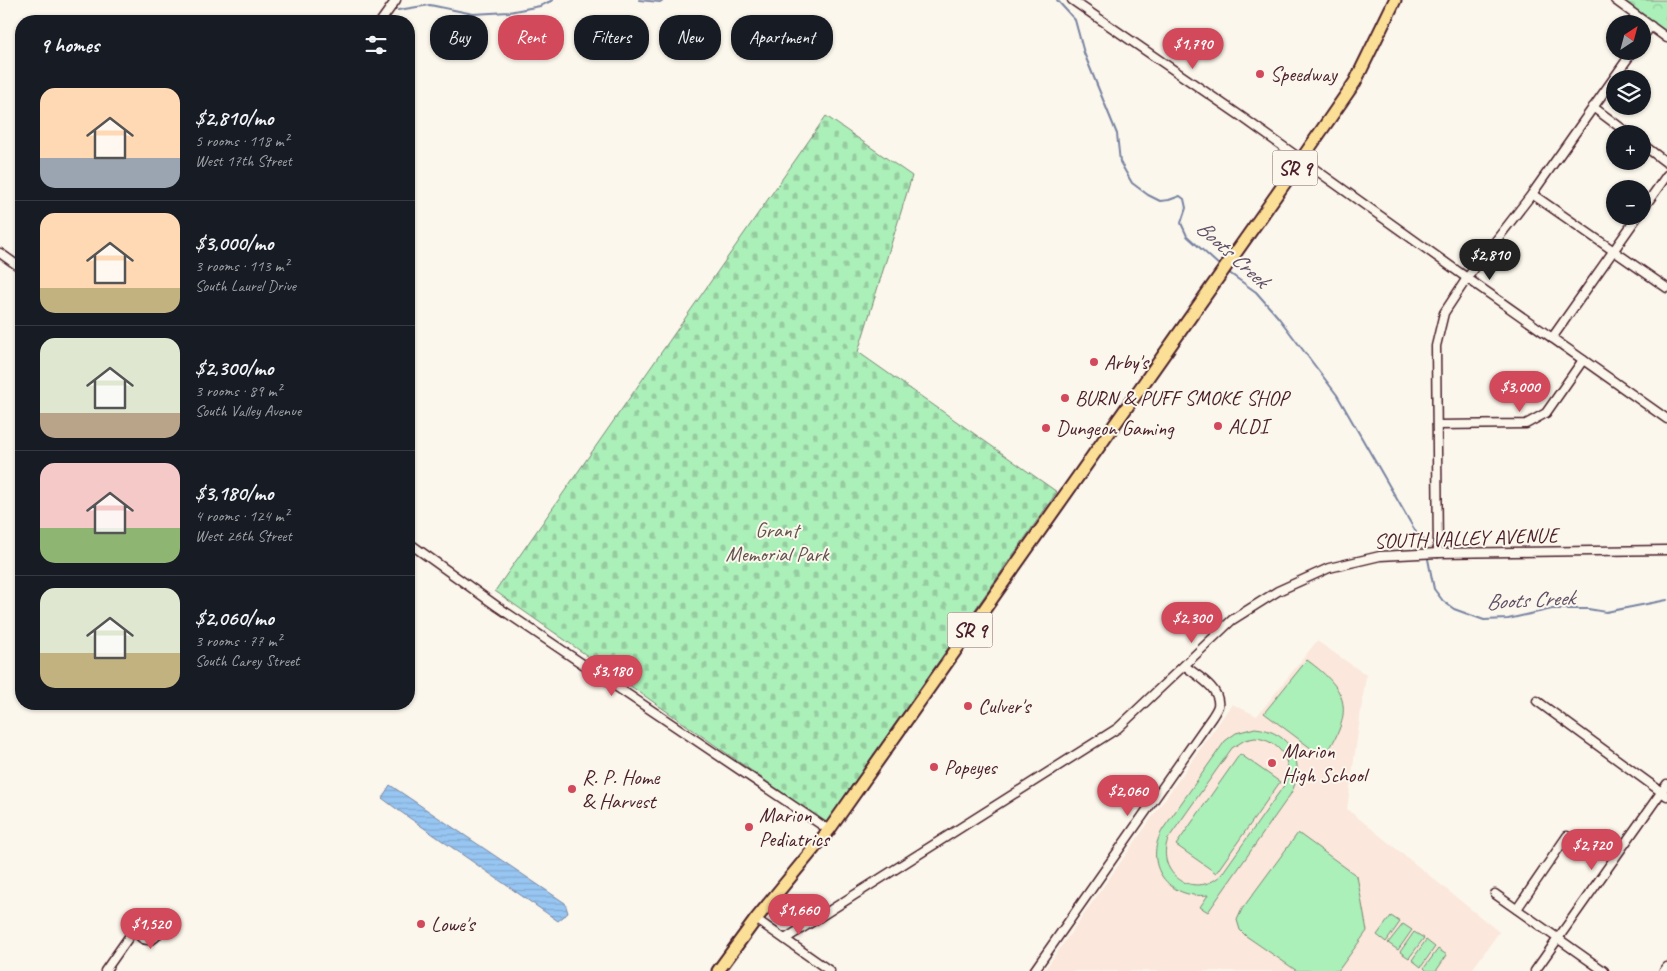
<!DOCTYPE html>
<html lang="en">
<head>
<meta charset="utf-8">
<style>
  body { margin:0; font-family:Caveat,sans-serif; background:#20242c; color:#f1f3f6; height:100vh; display:flex; flex-direction:column; font-size:19px; white-space:nowrap }
  * { box-sizing:border-box; margin:0 }
  p { font-size:16px; color:#9ea1a6 }
  .icon { flex:none; width:28px; height:28px; fill:none; stroke:currentColor; stroke-width:2; stroke-linecap:round; stroke-linejoin:round }
  .map { position:relative; flex:1; overflow:hidden }
  .drawer { position:absolute; left:15px; top:15px; width:400px; height:695px; display:flex; flex-direction:column; background:#171b24; border-radius:20px; box-shadow:0 1px 4px #0004 }
  .drawer>* { flex:none }
  .guide { position:absolute; left:430px; top:15px; width:475px; height:45px; display:flex; gap:10px }
  .needle { width:32px; rotate:36deg }
  .tools { position:absolute; left:1606px; top:15px; display:grid; gap:10px }
  .tools a { display:grid; place-items:center; width:45px; height:45px; border-radius:50%; background:#171b24; box-shadow:0 1px 4px #0004; font-size:25px }
  .price { position:absolute; translate:-50% -42px; padding:0 11px; border-radius:18px; background:#d1495b; color:#fff; font-size:16px; line-height:32px; filter:drop-shadow(0 1px 2px #0008) }
  .price::after { content:''; position:absolute; left:50%; top:30px; width:15px; height:11px; margin-left:-8px; background:inherit; clip-path:polygon(0 0,100% 0,50% 100%) }
  .price.on { background:#222; color:#fff }
  ul { padding:0; list-style:none }
  li { display:flex; align-items:center; gap:15px; height:125px; padding:0 25px }
  li+li { border-top:1px solid #363941 }
  li span { display:grid; place-items:center; flex:none; width:140px; height:100px; border-radius:15px; color:#555 }
  li>.icon { margin-inline-start:auto }
  span .icon { width:60px; height:60px; fill:#fffc; stroke-width:1 }
  li b { font-size:21px }
  h2 { display:flex; justify-content:space-between; align-items:center; height:60px; padding:0 25px; font-size:21px }
  .pill { padding:0 18px; border-radius:20px; background:#171b24; box-shadow:0 1px 4px #0004; font-size:18px; line-height:45px }
  .pill.on { background:#d1495b; color:#fff }
  .map>svg:first-child { display:block }
  .built { fill:#fbe7db }
  .grass { fill:#abefb9; stroke:#7a8772; fill-rule:evenodd }
  .forest { fill:url(#forest-crowns); stroke:#7a8772 }
  .cemetery { fill:url(#cemetery-stones); stroke:#7a8772 }
  .water { fill:url(#water-rules); stroke:#7883a2 }
  .lines { fill:none; stroke-linecap:round; stroke-linejoin:round }
  .stream { stroke:#7883a2; stroke-width:2 }
  .minor-casing { stroke:#4a1f2b; stroke-width:11 }
  .highway-casing { stroke:#4a1f2b; stroke-width:15 }
  .minor { stroke:#fbf7ec; stroke-width:8 }
  .highway { stroke:#fbdf96; stroke-width:11 }
  .poi-dot { fill:#d1495b; stroke:#fbf7ec; stroke-width:2 }
  .labels { text-anchor:middle; stroke-width:4; stroke-linejoin:round; paint-order:stroke }
  .shield { fill:#fbf7ec; stroke:#7f6065; stroke-width:1 }
  .shield-label { font-size:20px; font-weight:bold; fill:#4a1f2b }
  .poi-label { font-size:21px; fill:#4a1f2b; stroke:#fbf7ec; text-anchor:start }
  .park-label { font-size:21px; fill:#62534e; stroke:#fbf7ec }
  .street-label { font-size:21px; fill:#4a1f2b; stroke:#fbf7ec }
  .water-label { font-size:22px; font-style:italic; fill:#615167; stroke:#fbf7ec }
</style>
</head>
<body>
<div class="map">
<svg width="1667" height="971" viewBox="0 0 1667 971">
  <defs>
    <pattern id="forest-crowns" width="20" height="18" patternUnits="userSpaceOnUse" patternTransform="scale(1.25)"><rect width="20" height="18" fill="#abefb9"/><path d="M2 6a3 3 0 1 1 6 0M12 15a3 3 0 1 1 6 0" fill="none" stroke="#95cc9f"/></pattern>
    <pattern id="cemetery-stones" width="16" height="16" patternUnits="userSpaceOnUse" patternTransform="scale(1.25)"><rect width="16" height="16" fill="#abefb9"/><path d="M2 7V4a2 2 0 0 1 4 0v3zM10 15v-3a2 2 0 0 1 4 0v3z" fill="#95cc9f"/></pattern>
    <pattern id="water-rules" width="6" height="5" patternUnits="userSpaceOnUse" patternTransform="scale(1.25)"><rect width="6" height="5" fill="#97c6f2"/><path d="M0 2.5h6" fill="none" stroke="#84aad0"/></pattern>
  </defs>
  <rect width="100%" height="100%" fill="#fbf7ec"/>
  <filter id="ink" filterUnits="userSpaceOnUse"><feTurbulence type="fractalNoise" baseFrequency=".02" numOctaves="2"/><feDisplacementMap in="SourceGraphic" scale="10" xChannelSelector="R" yChannelSelector="G"/><feConvolveMatrix kernelMatrix="1 2 1 2 8 2 1 2 1" color-interpolation-filters="sRGB"/></filter>
  <g filter="url(#ink)">
    <polygon class="built" points="1317,641 1366,675 1347,809 1499,932 1471,971 1044,971 1232,704 1257,716"/>
    <g class="grass">
      <path d="M1307,660C1351,692 1353,712 1324,758L1264,713Z"/>
      <path d="M1255,728C1291,731 1308,764 1290,795L1208,912L1200,907L1208,895C1168,900 1142,864 1163,829L1225,741L1236,733ZM1255,738C1279,740 1294,761 1285,784L1221,875C1194,900 1155,874 1168,839L1232,748L1245,740Z"/>
      <polygon points="1240,754 1280,782 1216,873 1176,845"/>
      <polygon points="1298,833 1357,876 1367,931 1338,971 1297,971 1246,936 1240,930 1237,920 1242,909"/>
      <polygon points="1391,916 1400,922 1386,942 1377,935"/>
      <polygon points="1403,924 1412,930 1398,950 1388,943"/>
      <polygon points="1414,932 1424,938 1409,958 1400,952"/>
      <polygon points="1426,940 1435,947 1421,967 1412,960"/>
      <polygon points="1438,949 1447,955 1436,971 1427,971 1424,968"/>
    </g>
    <polygon class="forest" points="1621,0 1667,0 1667,33"/>
    <polygon class="cemetery" points="826,116 912,176 858,352 1057,492 826,823 495,591"/>
    <polygon class="water" points="390,785 565,903 568,913 558,921 398,810 382,798"/>
    <g class="lines">
      <g class="stream">
        <polyline points="639,0 660,2 663,0"/>
        <polyline points="1057,0 1075,20 1084,53 1117,134 1120,162 1132,183 1148,195 1160,201 1169,200 1180,196 1184,199 1186,208 1181,223 1187,236 1220,266"/>
        <polyline points="398,10 430,5 473,14 509,12 540,6 553,0"/>
        <polyline points="1228,272 1256,292 1278,317 1337,395 1417,534 1425,541"/>
        <polyline points="1428,559 1434,589 1443,601 1454,609 1484,620 1508,619 1552,609 1588,609 1606,612 1667,600"/>
      </g>
      <defs>
        <g id="minor">
          <polyline points="1072,0 1242,117 1467,278 1667,419"/>
          <polyline points="1615,0 1667,38"/>
          <polyline points="381,21 396,0"/>
          <polyline points="1642,38 1651,26"/>
          <polyline points="1593,107 1629,134"/>
          <polyline points="1642,144 1667,163"/>
          <polyline points="1532,194 1667,288"/>
          <polyline points="1642,210 1667,175"/>
          <polyline points="0,253 21,268"/>
          <polyline points="1552,338 1638,216"/>
          <polyline points="1437,425 1526,424 1546,413 1583,360"/>
          <polyline points="409,543 498,607 829,830"/>
          <polyline points="1438,553 1436,346 1444,313 1467,278 1532,194 1633,51"/>
          <polyline points="1537,701 1667,796"/>
          <polyline points="1495,894 1604,971"/>
          <polyline points="1517,909 1567,836"/>
          <circle cx="148" cy="929" r="11"/>
          <polyline points="756,919 830,971"/>
          <polyline points="785,939 1118,728 1232,620 1278,591 1329,568 1380,556 1438,553 1667,550"/>
          <polyline points="105,971 131,934 138,931"/>
          <path d="M1034,971L1212,717C1214,714 1217,709 1218,706C1221,688 1196,675 1185,666"/>
          <polyline points="1535,971 1667,784"/>
          <polyline points="1664,971 1667,967"/>
        </g>
        <polyline id="highway" points="718,971 756,919 829,830 1301,160 1355,82 1395,0"/>
      </defs>
      <use href="#minor" class="minor-casing"/>
      <use href="#highway" class="highway-casing"/>
      <use href="#minor" class="minor"/>
      <use href="#highway" class="highway"/>
    </g>
  </g>
  <g class="poi-dot">
    <circle cx="1260" cy="74" r="5"/>
    <circle cx="1094" cy="362" r="5"/>
    <circle cx="1065" cy="398" r="5"/>
    <circle cx="1218" cy="426" r="5"/>
    <circle cx="1046" cy="428" r="5"/>
    <circle cx="968" cy="706" r="5"/>
    <circle cx="1272" cy="763" r="5"/>
    <circle cx="934" cy="767" r="5"/>
    <circle cx="572" cy="789" r="5"/>
    <circle cx="749" cy="827" r="5"/>
    <circle cx="421" cy="924" r="5"/>
  </g>
  <g class="labels">
    <g class="shield">
      <rect x="1272.5" y="150.5" width="45" height="35" rx="4"/>
      <rect x="947.5" y="612.5" width="45" height="35" rx="4"/>
    </g>
    <g class="shield-label">
      <text x="1295" y="175">SR 9</text>
      <text x="970" y="637">SR 9</text>
    </g>
    <g class="poi-label">
      <text x="1270" y="81">Speedway</text>
      <text x="1104" y="369">Arby's</text>
      <text x="1075" y="405">BURN &amp; PUFF SMOKE SHOP</text>
      <text x="1228" y="433">ALDI</text>
      <text x="1056" y="435">Dungeon Gaming</text>
      <text x="978" y="713">Culver's</text>
      <text x="1282" y="758">Marion<tspan x="1282" dy="24">High School</tspan></text>
      <text x="944" y="774">Popeyes</text>
      <text x="582" y="784">R. P. Home<tspan x="582" dy="24">&amp; Harvest</tspan></text>
      <text x="759" y="822">Marion<tspan x="759" dy="24">Pediatrics</tspan></text>
      <text x="431" y="931">Lowe's</text>
    </g>
    <g class="park-label">
      <text x="777" y="537">Grant<tspan x="777" dy="24">Memorial Park</tspan></text>
    </g>
    <g class="street-label">
      <text transform="translate(1466 538) rotate(-2)" y="7">SOUTH VALLEY AVENUE</text>
    </g>
    <g class="water-label">
      <text transform="translate(1233 253) rotate(42)" y="8">Boots Creek</text>
      <text transform="translate(1530 599) rotate(-3)" y="8">Boots Creek</text>
    </g>
  </g>
</svg>
<div class="tools">
<a><svg class="needle" viewBox="-14 -14 28 28"><path d="M0-13l5 13h-10z" fill="#e53935"/><path d="M0 13l5-13h-10z" fill="#9ea1a6"/></svg></a>
<a><svg class="icon" aria-label="layers" viewBox="0 0 24 24"><path d="M12 4l9 5-9 5-9-5zM3 14l9 5 9-5"/></svg></a>
<a>+</a>
<a>−</a>
</div>
<b class="price" style="left:1193px;top:70px">$1,790</b>
<b class="price on" style="left:1490px;top:281px">$2,810</b>
<b class="price" style="left:1520px;top:413px">$3,000</b>
<b class="price" style="left:1192px;top:644px">$2,300</b>
<b class="price" style="left:612px;top:697px">$3,180</b>
<b class="price" style="left:1128px;top:817px">$2,060</b>
<b class="price" style="left:1592px;top:871px">$2,720</b>
<b class="price" style="left:799px;top:936px">$1,660</b>
<b class="price" style="left:151px;top:950px">$1,520</b>
<div class="guide">
<a class="pill">Buy</a>
<a class="pill on">Rent</a>
<a class="pill">Filters</a>
<a class="pill">New</a>
<a class="pill">Apartment</a>
</div>
<section class="drawer">
<h2>9 homes<svg class="icon" aria-label="filters" viewBox="0 0 24 24"><path d="M4 7h16M4 17h16"/><circle cx="9" cy="7" r="2"/><circle cx="15" cy="17" r="2"/></svg></h2>
<ul>
<li><span style="background:linear-gradient(#ffd9b3 70%,#9aa5b1 0)"><svg class="icon" aria-label="home" viewBox="0 0 24 24"><path d="M3 11l9-7 9 7M6 9v11h12V9"/></svg></span><div><b>$2,810/mo</b><p>5 rooms · 118 m²</p><p>West 17th Street</p></div></li>
<li><span style="background:linear-gradient(#ffd9b3 75%,#c2b280 0)"><svg class="icon" aria-label="home" viewBox="0 0 24 24"><path d="M3 11l9-7 9 7M6 9v11h12V9"/></svg></span><div><b>$3,000/mo</b><p>3 rooms · 113 m²</p><p>South Laurel Drive</p></div></li>
<li><span style="background:linear-gradient(#dfe7d0 75%,#b9a48a 0)"><svg class="icon" aria-label="home" viewBox="0 0 24 24"><path d="M3 11l9-7 9 7M6 9v11h12V9"/></svg></span><div><b>$2,300/mo</b><p>3 rooms · 89 m²</p><p>South Valley Avenue</p></div></li>
<li><span style="background:linear-gradient(#f6c9c9 65%,#8fb573 0)"><svg class="icon" aria-label="home" viewBox="0 0 24 24"><path d="M3 11l9-7 9 7M6 9v11h12V9"/></svg></span><div><b>$3,180/mo</b><p>4 rooms · 124 m²</p><p>West 26th Street</p></div></li>
<li><span style="background:linear-gradient(#dfe7d0 65%,#c2b280 0)"><svg class="icon" aria-label="home" viewBox="0 0 24 24"><path d="M3 11l9-7 9 7M6 9v11h12V9"/></svg></span><div><b>$2,060/mo</b><p>3 rooms · 77 m²</p><p>South Carey Street</p></div></li>
</ul>
</section>
</div>
</body>
</html>
